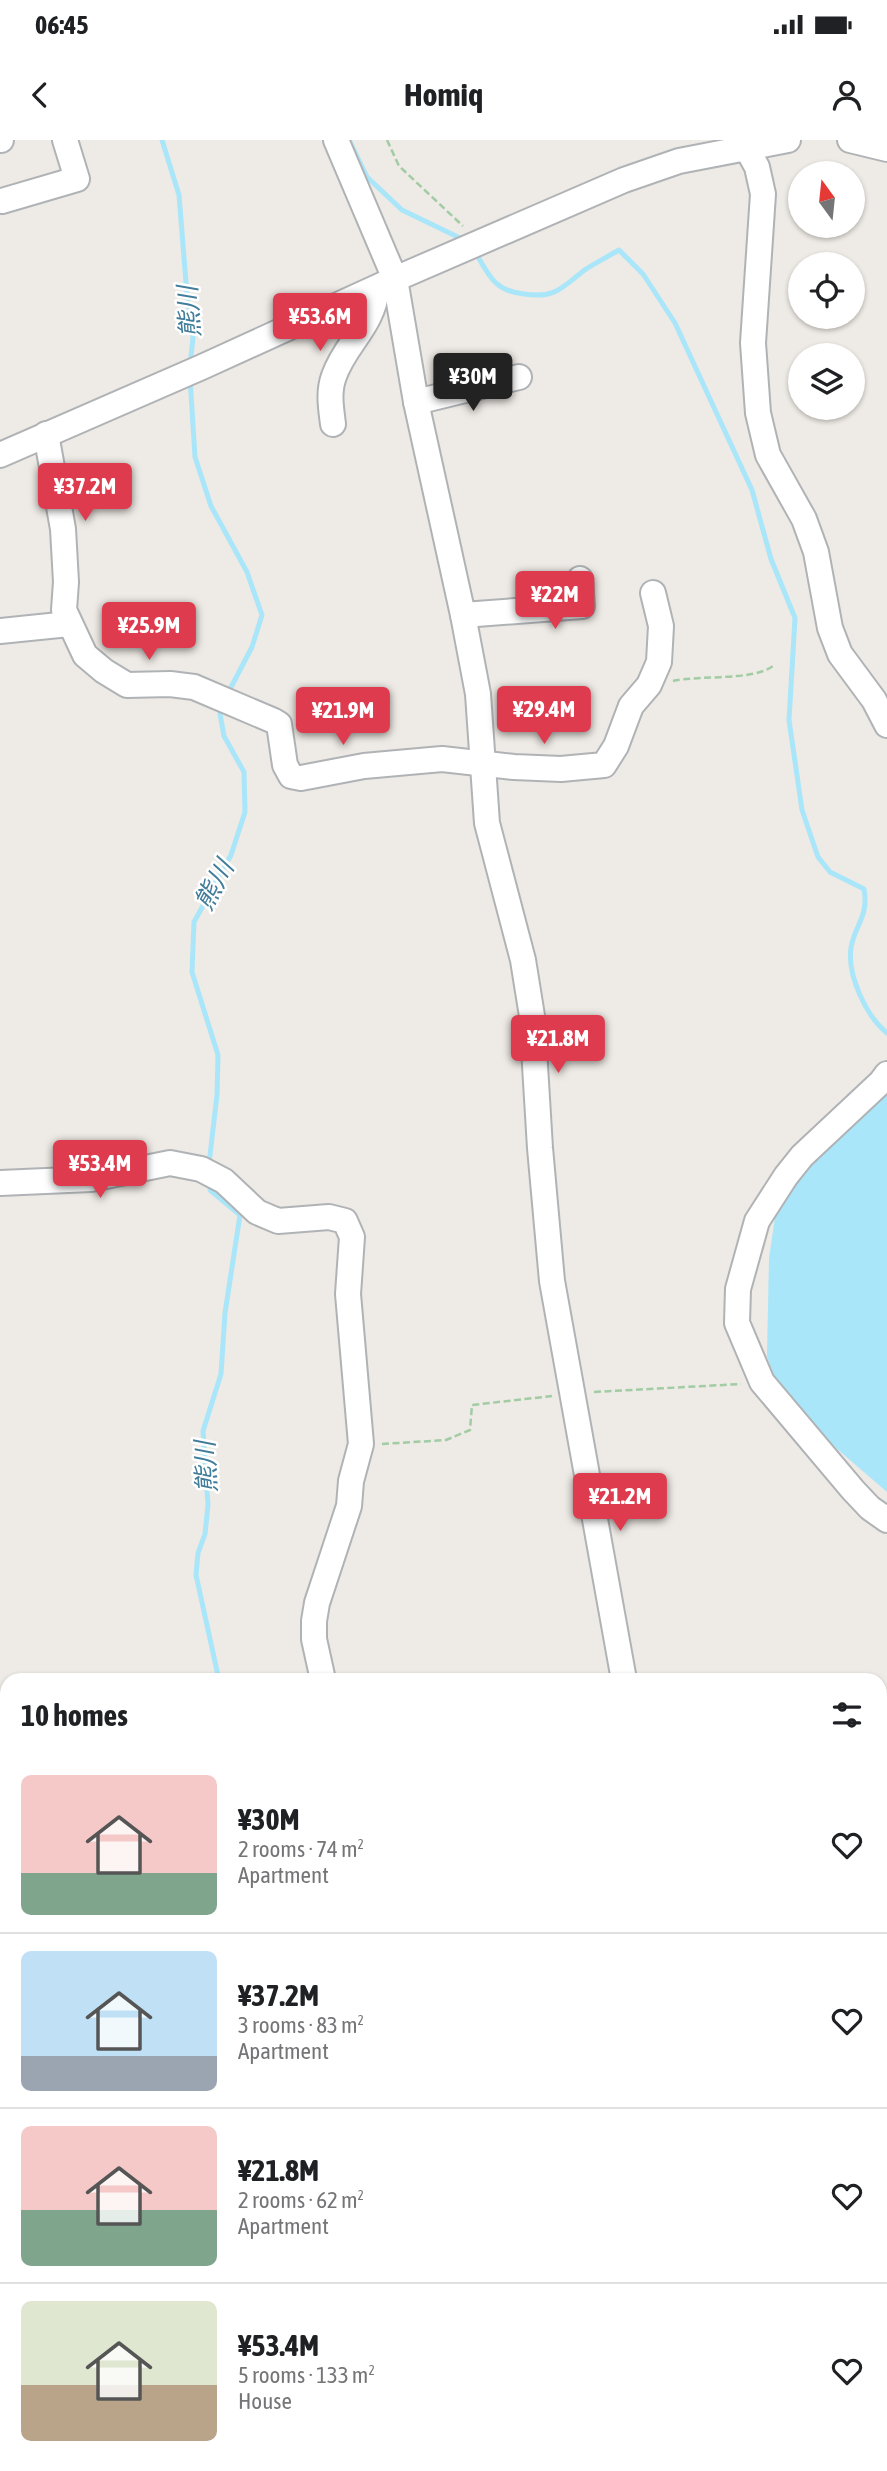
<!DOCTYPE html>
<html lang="en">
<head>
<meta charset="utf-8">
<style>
  body { margin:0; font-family:"Asap Condensed","Noto Sans JP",sans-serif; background:#f6f6f6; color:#202124; height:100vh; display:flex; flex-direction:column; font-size:26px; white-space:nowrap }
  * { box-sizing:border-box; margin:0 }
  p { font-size:23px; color:#757577 }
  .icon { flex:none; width:38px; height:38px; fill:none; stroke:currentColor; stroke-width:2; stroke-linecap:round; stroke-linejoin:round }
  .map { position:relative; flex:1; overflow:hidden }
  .details { position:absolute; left:0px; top:1533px; width:887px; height:798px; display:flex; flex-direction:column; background:#fff; border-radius:21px 21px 0 0; box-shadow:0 2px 5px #0004 }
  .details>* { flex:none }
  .needle { width:46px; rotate:345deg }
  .tools { position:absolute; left:788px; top:21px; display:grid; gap:14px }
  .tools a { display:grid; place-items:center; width:77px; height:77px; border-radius:50%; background:#fff; box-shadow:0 2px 5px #0004; font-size:35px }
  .price { position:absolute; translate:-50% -60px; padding:0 16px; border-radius:7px; background:#de3b4e; color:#fff; font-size:23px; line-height:46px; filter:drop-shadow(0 2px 4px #0008) }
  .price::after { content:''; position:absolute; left:50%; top:42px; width:21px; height:16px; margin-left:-10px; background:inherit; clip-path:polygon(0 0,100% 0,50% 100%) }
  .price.active { background:#222; color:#fff }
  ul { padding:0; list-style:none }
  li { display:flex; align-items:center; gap:21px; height:175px; padding:0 21px }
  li+li { border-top:2px solid #e0e0e0 }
  li span { display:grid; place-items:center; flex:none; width:196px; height:140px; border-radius:10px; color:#555 }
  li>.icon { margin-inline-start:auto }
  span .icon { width:84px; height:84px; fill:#fffc; stroke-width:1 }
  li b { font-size:30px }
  h2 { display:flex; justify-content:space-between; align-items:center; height:84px; padding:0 21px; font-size:30px }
  .status { display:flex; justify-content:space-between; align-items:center; height:49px; padding:0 35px; background:#fff; direction:ltr }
  .status svg { height:19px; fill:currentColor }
  header { display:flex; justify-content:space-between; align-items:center; height:91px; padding:0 21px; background:#fff; font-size:32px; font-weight:700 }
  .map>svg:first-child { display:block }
  .green { fill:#c9e4c3 }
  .water { fill:#aae6f9 }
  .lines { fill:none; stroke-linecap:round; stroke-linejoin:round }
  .stream { stroke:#aae6f9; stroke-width:5 }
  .canal { stroke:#aae6f9; stroke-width:18 }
  .minor-casing { stroke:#b0b3b6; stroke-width:28 }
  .path { stroke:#a1cca4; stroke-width:2.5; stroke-dasharray:7 3.5; stroke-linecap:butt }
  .minor { stroke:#fff; stroke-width:24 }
  .labels { text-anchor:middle; stroke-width:5; stroke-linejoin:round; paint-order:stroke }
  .water-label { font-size:26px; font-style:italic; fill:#417d9a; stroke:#fff }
</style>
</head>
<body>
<div class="status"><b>06:45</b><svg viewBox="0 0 49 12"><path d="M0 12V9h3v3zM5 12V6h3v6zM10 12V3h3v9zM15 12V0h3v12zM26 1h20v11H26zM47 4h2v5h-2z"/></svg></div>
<header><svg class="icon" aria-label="back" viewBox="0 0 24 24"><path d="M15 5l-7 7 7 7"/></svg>Homiq<svg class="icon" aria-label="person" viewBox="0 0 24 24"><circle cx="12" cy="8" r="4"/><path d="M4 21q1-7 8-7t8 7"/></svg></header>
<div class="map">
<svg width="887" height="2331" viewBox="0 0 887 2331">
  <rect width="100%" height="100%" fill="#eeeae5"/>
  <polygon class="green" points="788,2324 837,2324 840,2331 779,2331"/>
  <g class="water">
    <polygon points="887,922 887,1352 800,1277 776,1242 767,1216 769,1118 777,1064"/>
    <polygon points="880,2073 883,2073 887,2081 887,2162 880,2166"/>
  </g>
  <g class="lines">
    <g class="stream">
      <polyline points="162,0 179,55 187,155 193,198 190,225"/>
      <polyline points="349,0 367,37 402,70 460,98"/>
      <path d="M477,115C490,138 496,151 524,154C556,159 562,147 586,129C597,122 609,116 619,110L643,134L675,183L752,350L771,419L795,478L789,580L802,670L818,717L830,732L864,749C869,777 855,784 851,808C847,835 866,876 887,893"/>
      <polyline points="190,238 195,317 211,366 247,432 262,475 252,507 228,553"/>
      <polyline points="209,1024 217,955 218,915 192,832 194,782 231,715 245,672 244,632 224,596 220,574 223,566"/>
      <polyline points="210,1040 210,1050 240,1075 225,1173 221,1234 203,1291 208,1365 205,1394 198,1413 196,1435 219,1540"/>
      <polyline points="317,2324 321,2331"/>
    </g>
    <polyline class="canal" points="880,1656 887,1651"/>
    <defs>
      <g id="minor">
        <polyline points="0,0 1,0"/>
        <polyline points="336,0 395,139 416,262 463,475 478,554 487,683 523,820 532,876 540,1008 552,1141 624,1540"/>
        <polyline points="742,0 757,27 763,54 753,203 758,273 768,315 804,379 816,412 830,488 840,514 874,560 887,585"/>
        <polyline points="850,0 887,9"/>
        <polyline points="2,61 77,39 65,0"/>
        <polyline points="416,262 519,237"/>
        <path d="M333,284C331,268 328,252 334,236C345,204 373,186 377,149"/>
        <polyline points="46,294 63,389 66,442 64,470 85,515 104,531 127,545 170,544 194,547 274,581 279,584 285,625 291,636 301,638 364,626 442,619 514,627 561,629 604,625 616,606 631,566 649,545 659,522 661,486 653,453"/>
        <polyline points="0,315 202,227 395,139 624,40 679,21 788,0"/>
        <polyline points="463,475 582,466 580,439"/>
        <polyline points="0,491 69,484"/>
        <polyline points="887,934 881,942 802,1016 786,1036 757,1081 738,1149 737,1183 762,1242 853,1350 870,1368 887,1380"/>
        <polyline points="0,1043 91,1039 170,1023 201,1029 224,1041 257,1072 278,1081 329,1077 345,1081 352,1097 348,1154 361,1304 351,1341 349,1366 317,1463 314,1481 314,1499 323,1540"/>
        <polyline points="880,1637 887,1632"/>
        <polyline points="0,1717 7,1721"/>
        <polyline points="880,1772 887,1771"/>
        <polyline points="0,2218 7,2217"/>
      </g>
    </defs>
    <use href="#minor" class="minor-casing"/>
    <g class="path">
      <polyline points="387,0 399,26 463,86"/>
      <path d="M673,541C699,535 753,541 773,526"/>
      <polyline points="594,1252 741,1244"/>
      <polyline points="382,1304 446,1300 470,1290 472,1265 552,1256"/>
      <polyline points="880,2009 887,2025"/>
      <polyline points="240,2324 242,2331"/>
      <polyline points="760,2324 771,2331"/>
    </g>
    <use href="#minor" class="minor"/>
  </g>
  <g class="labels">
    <g class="water-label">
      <text transform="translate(189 172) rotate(-94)" y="9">熊川</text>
      <text transform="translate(214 745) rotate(-62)" y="9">熊川</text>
      <text transform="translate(206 1327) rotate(-93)" y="9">熊川</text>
    </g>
  </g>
</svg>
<div class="tools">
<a><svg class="needle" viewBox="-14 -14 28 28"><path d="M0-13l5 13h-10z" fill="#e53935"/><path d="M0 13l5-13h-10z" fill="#757577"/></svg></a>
<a><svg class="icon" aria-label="locate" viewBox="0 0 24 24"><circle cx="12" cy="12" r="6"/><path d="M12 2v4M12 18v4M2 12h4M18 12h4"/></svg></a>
<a><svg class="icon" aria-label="layers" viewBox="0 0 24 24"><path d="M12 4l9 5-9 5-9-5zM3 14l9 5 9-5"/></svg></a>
</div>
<b class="price" style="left:320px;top:213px">¥53.6M</b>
<b class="price active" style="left:473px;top:273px">¥30M</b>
<b class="price" style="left:85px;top:383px">¥37.2M</b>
<b class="price" style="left:555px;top:491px">¥22M</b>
<b class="price" style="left:149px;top:522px">¥25.9M</b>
<b class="price" style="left:544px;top:606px">¥29.4M</b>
<b class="price" style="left:343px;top:607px">¥21.9M</b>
<b class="price" style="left:558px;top:935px">¥21.8M</b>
<b class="price" style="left:100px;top:1060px">¥53.4M</b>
<b class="price" style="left:620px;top:1393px">¥21.2M</b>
<section class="details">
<h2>10 homes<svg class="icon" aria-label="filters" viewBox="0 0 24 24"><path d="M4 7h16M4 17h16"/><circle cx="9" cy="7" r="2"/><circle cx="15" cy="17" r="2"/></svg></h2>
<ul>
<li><span style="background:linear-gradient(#f6c9c9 70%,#7fa58c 0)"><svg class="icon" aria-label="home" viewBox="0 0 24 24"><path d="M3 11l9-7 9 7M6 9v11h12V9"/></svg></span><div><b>¥30M</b><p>2 rooms · 74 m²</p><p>Apartment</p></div><svg class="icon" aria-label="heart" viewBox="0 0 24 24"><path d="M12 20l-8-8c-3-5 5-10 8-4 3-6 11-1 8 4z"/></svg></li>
<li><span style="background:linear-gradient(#bfe0f5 75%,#9aa5b1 0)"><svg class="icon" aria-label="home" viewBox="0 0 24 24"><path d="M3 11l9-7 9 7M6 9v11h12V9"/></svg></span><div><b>¥37.2M</b><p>3 rooms · 83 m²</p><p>Apartment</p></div><svg class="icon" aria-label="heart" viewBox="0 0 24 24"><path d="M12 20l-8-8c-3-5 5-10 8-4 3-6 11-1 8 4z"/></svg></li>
<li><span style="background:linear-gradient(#f6c9c9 60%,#7fa58c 0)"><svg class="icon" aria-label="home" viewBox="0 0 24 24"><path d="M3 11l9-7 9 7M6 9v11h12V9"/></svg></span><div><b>¥21.8M</b><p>2 rooms · 62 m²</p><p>Apartment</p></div><svg class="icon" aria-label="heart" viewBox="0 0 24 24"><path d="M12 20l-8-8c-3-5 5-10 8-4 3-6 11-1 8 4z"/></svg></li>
<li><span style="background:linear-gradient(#dfe7d0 60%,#b9a48a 0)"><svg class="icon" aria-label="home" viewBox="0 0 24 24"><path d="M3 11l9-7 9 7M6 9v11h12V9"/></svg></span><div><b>¥53.4M</b><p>5 rooms · 133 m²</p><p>House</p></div><svg class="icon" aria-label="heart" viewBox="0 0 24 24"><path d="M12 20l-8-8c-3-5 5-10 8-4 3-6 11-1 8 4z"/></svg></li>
</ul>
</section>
</div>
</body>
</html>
